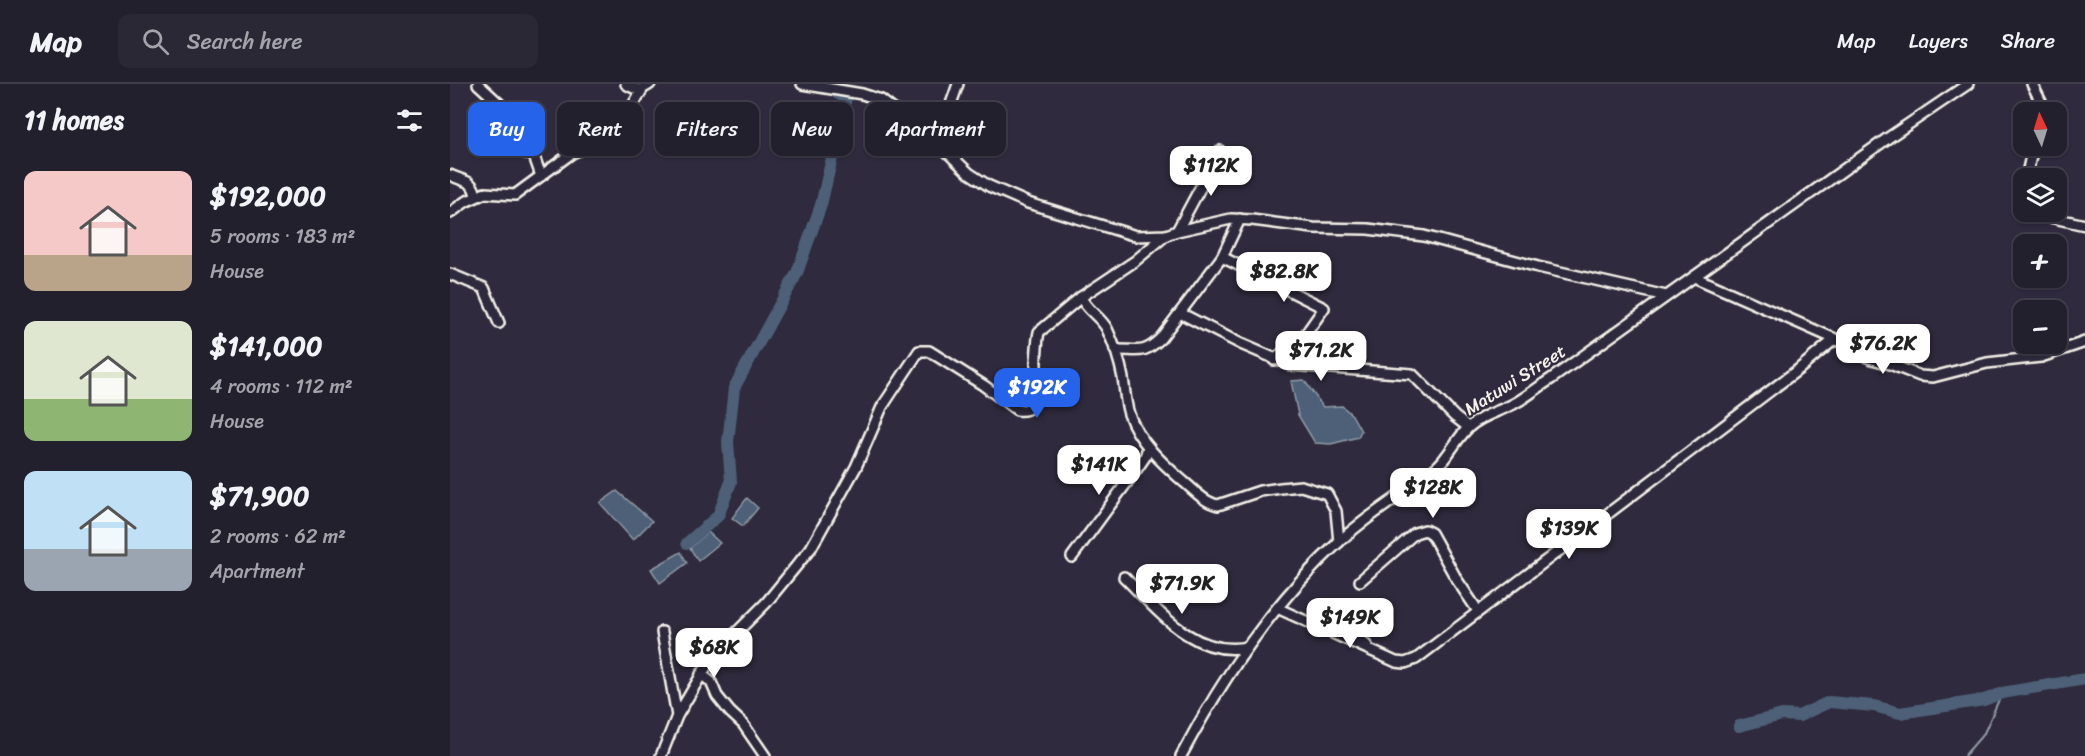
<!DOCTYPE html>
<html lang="en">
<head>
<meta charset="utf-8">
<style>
  body { margin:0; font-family:Sriracha,sans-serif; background:#2b2836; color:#f1f3f6; height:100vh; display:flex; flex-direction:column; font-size:22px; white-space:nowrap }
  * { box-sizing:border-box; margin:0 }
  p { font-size:20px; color:#a3a3aa }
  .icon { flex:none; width:33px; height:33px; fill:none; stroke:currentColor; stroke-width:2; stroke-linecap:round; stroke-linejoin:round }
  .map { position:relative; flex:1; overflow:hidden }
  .details { display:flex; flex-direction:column; background:#23202e; width:450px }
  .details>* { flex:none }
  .hud { position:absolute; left:18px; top:18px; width:570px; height:54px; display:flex; gap:12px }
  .needle { width:39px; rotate:356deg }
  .fabs { position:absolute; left:1563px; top:18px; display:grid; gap:12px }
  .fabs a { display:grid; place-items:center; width:54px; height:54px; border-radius:12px; background:#23202e; box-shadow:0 2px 4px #0004,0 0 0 2px #403e4a; font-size:30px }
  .price { position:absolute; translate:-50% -51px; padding:0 14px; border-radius:12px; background:#fff; color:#222; font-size:20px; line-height:39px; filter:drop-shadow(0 2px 3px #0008) }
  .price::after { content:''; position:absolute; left:50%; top:36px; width:18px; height:14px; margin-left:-9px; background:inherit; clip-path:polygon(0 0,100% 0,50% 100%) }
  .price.on { background:#2563eb; color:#fff }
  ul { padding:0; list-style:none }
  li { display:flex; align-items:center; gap:18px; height:150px; padding:0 24px }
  li span { display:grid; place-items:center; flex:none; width:168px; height:120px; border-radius:12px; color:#555 }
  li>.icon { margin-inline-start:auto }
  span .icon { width:72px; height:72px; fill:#fffc; stroke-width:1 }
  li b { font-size:26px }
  h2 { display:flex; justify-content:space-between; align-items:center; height:72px; padding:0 24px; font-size:26px }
  .chip { padding:0 21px; border-radius:12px; background:#23202e; box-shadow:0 2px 4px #0004,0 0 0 2px #403e4a; font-size:21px; line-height:54px }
  .chip.on { background:#2563eb; color:#fff }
  header { display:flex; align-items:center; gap:36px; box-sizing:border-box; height:84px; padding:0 30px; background:#23202e; border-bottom:2px solid #403e4a }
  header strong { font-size:28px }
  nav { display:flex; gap:33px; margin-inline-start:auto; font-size:21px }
  .search { width:420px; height:54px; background:#2b2836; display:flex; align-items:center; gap:15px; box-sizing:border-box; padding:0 21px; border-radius:12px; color:#a3a3aa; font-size:22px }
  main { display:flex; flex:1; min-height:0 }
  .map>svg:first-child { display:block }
  .water { fill:#4d6078; stroke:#909aa5; stroke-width:1.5 }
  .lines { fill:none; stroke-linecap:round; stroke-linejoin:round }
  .stream { stroke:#909aa5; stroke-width:2 }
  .river { stroke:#4d6078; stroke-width:12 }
  .minor-casing { stroke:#f4f1e8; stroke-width:14 }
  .minor { stroke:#2f2a3d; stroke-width:9 }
  .labels { text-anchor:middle; stroke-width:4.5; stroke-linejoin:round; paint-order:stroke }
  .street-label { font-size:18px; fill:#f4f1e8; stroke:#2f2a3d }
</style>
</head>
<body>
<header>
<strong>Map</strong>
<div class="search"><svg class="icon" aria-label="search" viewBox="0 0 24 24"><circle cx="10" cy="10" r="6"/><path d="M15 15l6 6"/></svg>Search here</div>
<nav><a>Map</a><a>Layers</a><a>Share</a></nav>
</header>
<main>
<section class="details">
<h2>11 homes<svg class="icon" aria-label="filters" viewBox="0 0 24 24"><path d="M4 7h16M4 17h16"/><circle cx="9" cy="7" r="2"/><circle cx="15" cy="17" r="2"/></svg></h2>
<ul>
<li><span style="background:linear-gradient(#f6c9c9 70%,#b9a48a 0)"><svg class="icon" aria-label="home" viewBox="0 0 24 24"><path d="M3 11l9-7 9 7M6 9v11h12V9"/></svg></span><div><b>$192,000</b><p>5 rooms · 183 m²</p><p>House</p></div></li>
<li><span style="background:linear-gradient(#dfe7d0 65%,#8fb573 0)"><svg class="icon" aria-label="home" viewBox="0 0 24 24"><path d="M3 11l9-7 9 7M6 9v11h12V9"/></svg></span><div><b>$141,000</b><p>4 rooms · 112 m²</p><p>House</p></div></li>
<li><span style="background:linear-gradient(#bfe0f5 65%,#9aa5b1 0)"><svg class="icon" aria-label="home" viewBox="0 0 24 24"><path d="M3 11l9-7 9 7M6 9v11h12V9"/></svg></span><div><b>$71,900</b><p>2 rooms · 62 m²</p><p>Apartment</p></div></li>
</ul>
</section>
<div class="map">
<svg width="1635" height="672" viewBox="0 0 1635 672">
  <rect width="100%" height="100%" fill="#2f2a3d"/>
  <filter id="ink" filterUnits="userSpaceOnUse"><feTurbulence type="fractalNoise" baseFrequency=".0167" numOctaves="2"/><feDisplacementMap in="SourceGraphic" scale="12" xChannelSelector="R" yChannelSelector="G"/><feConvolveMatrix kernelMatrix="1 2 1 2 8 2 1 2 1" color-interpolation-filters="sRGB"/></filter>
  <g filter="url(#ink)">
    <g class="water">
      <polygon points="854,296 873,323 892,322 902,331 911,347 908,353 881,360 865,359 848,331 841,297"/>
      <polygon points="167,407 202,437 183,456 150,419"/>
      <polygon points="297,414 308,424 293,442 282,434"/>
      <polygon points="258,448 270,459 248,477 240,464"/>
      <polygon points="231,468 237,479 210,499 201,485"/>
    </g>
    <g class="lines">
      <polyline class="stream" points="1514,672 1534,649 1552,609"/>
      <g class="river">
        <polyline points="237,459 268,432 281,398 278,358 284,304 347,189 371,121 396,14 388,10"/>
        <polyline points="1289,642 1332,631 1349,632 1379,618 1424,622 1450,629 1534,616 1552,609 1635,595"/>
      </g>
      <defs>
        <g id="minor">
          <polyline points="28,0 53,23 57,44 65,52 68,66 84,72 91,92"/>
          <path d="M176,0C185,6 191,7 200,0"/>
          <polyline points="352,0 412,10 431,16 495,66 519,89 539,102 578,119 686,152 716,151 727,147 781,135 802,136 863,144 918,145 974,152 1088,183 1216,212"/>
          <polyline points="1582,0 1596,28"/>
          <polyline points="495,66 501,20 508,0"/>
          <path d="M0,91C14,98 23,95 26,112"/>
          <polyline points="1576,94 1581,72 1586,62"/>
          <polyline points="1587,128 1595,132 1635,141"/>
          <polyline points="0,129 15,118 35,109 65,111 122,69 150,57 163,48 177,31 192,6"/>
          <polyline points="727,147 770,67"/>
          <path d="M716,151L685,177L631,213C635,225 651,233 657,245C664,260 670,278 673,294C675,306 675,318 679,330C688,357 713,380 734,398C744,406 755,419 768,421L810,407L831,404L851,402L877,410L886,427L889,458"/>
          <polyline points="772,173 874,224 855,251 824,276"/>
          <polyline points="0,190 34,204 49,239"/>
          <polyline points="1244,193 1385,255 1419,274 1440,280 1470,292 1483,293 1537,279 1591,273 1635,258"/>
          <polyline points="730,229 791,260 840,281 962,290 1005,333 1018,343"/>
          <path d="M665,266C687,265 692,272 710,255L772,173L790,135"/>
          <polyline points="622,473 686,386 695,373 698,363"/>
          <path d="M674,493C708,526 744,574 797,563"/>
          <polyline points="910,497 965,449 975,446 981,449 1007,496 1028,527"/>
          <polyline points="827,524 946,578 955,579 966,575 1349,285 1385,255"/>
          <polyline points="892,540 917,562"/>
          <polyline points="212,548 227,632"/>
          <polyline points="251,590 261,598 267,612 280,628 293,640 315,672"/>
          <path d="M211,672L227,632L262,573L316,519L361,464L406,383L432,323L469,267H479L533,301L567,326C595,330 585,291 586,277C587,267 587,257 589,248L631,213"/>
          <path d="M731,672C773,593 823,518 890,457C920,429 957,409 988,382C1000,370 1007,354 1019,343C1033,330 1052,327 1067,318C1079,311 1090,302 1101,295L1438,54L1518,0"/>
        </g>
      </defs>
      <use href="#minor" class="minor-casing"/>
      <use href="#minor" class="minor"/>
    </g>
  </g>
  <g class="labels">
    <g class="street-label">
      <text transform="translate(1065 296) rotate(-32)" y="6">Matuwi Street</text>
    </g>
  </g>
</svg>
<div class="fabs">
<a><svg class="needle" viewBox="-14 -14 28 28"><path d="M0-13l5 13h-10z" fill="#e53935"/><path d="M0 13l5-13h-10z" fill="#a3a3aa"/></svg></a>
<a><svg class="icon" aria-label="layers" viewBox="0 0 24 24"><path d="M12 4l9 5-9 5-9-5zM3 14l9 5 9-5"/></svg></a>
<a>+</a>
<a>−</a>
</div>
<b class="price" style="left:761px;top:113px">$112K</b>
<b class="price" style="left:834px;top:219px">$82.8K</b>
<b class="price" style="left:1433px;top:291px">$76.2K</b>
<b class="price" style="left:871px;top:298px">$71.2K</b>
<b class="price on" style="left:587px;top:335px">$192K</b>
<b class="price" style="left:649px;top:412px">$141K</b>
<b class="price" style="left:983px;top:435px">$128K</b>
<b class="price" style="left:1119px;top:476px">$139K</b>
<b class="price" style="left:732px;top:531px">$71.9K</b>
<b class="price" style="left:900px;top:565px">$149K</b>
<b class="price" style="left:264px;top:595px">$68K</b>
<div class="hud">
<a class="chip on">Buy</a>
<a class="chip">Rent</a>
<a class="chip">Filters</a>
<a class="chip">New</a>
<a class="chip">Apartment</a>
</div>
</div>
</main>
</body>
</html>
